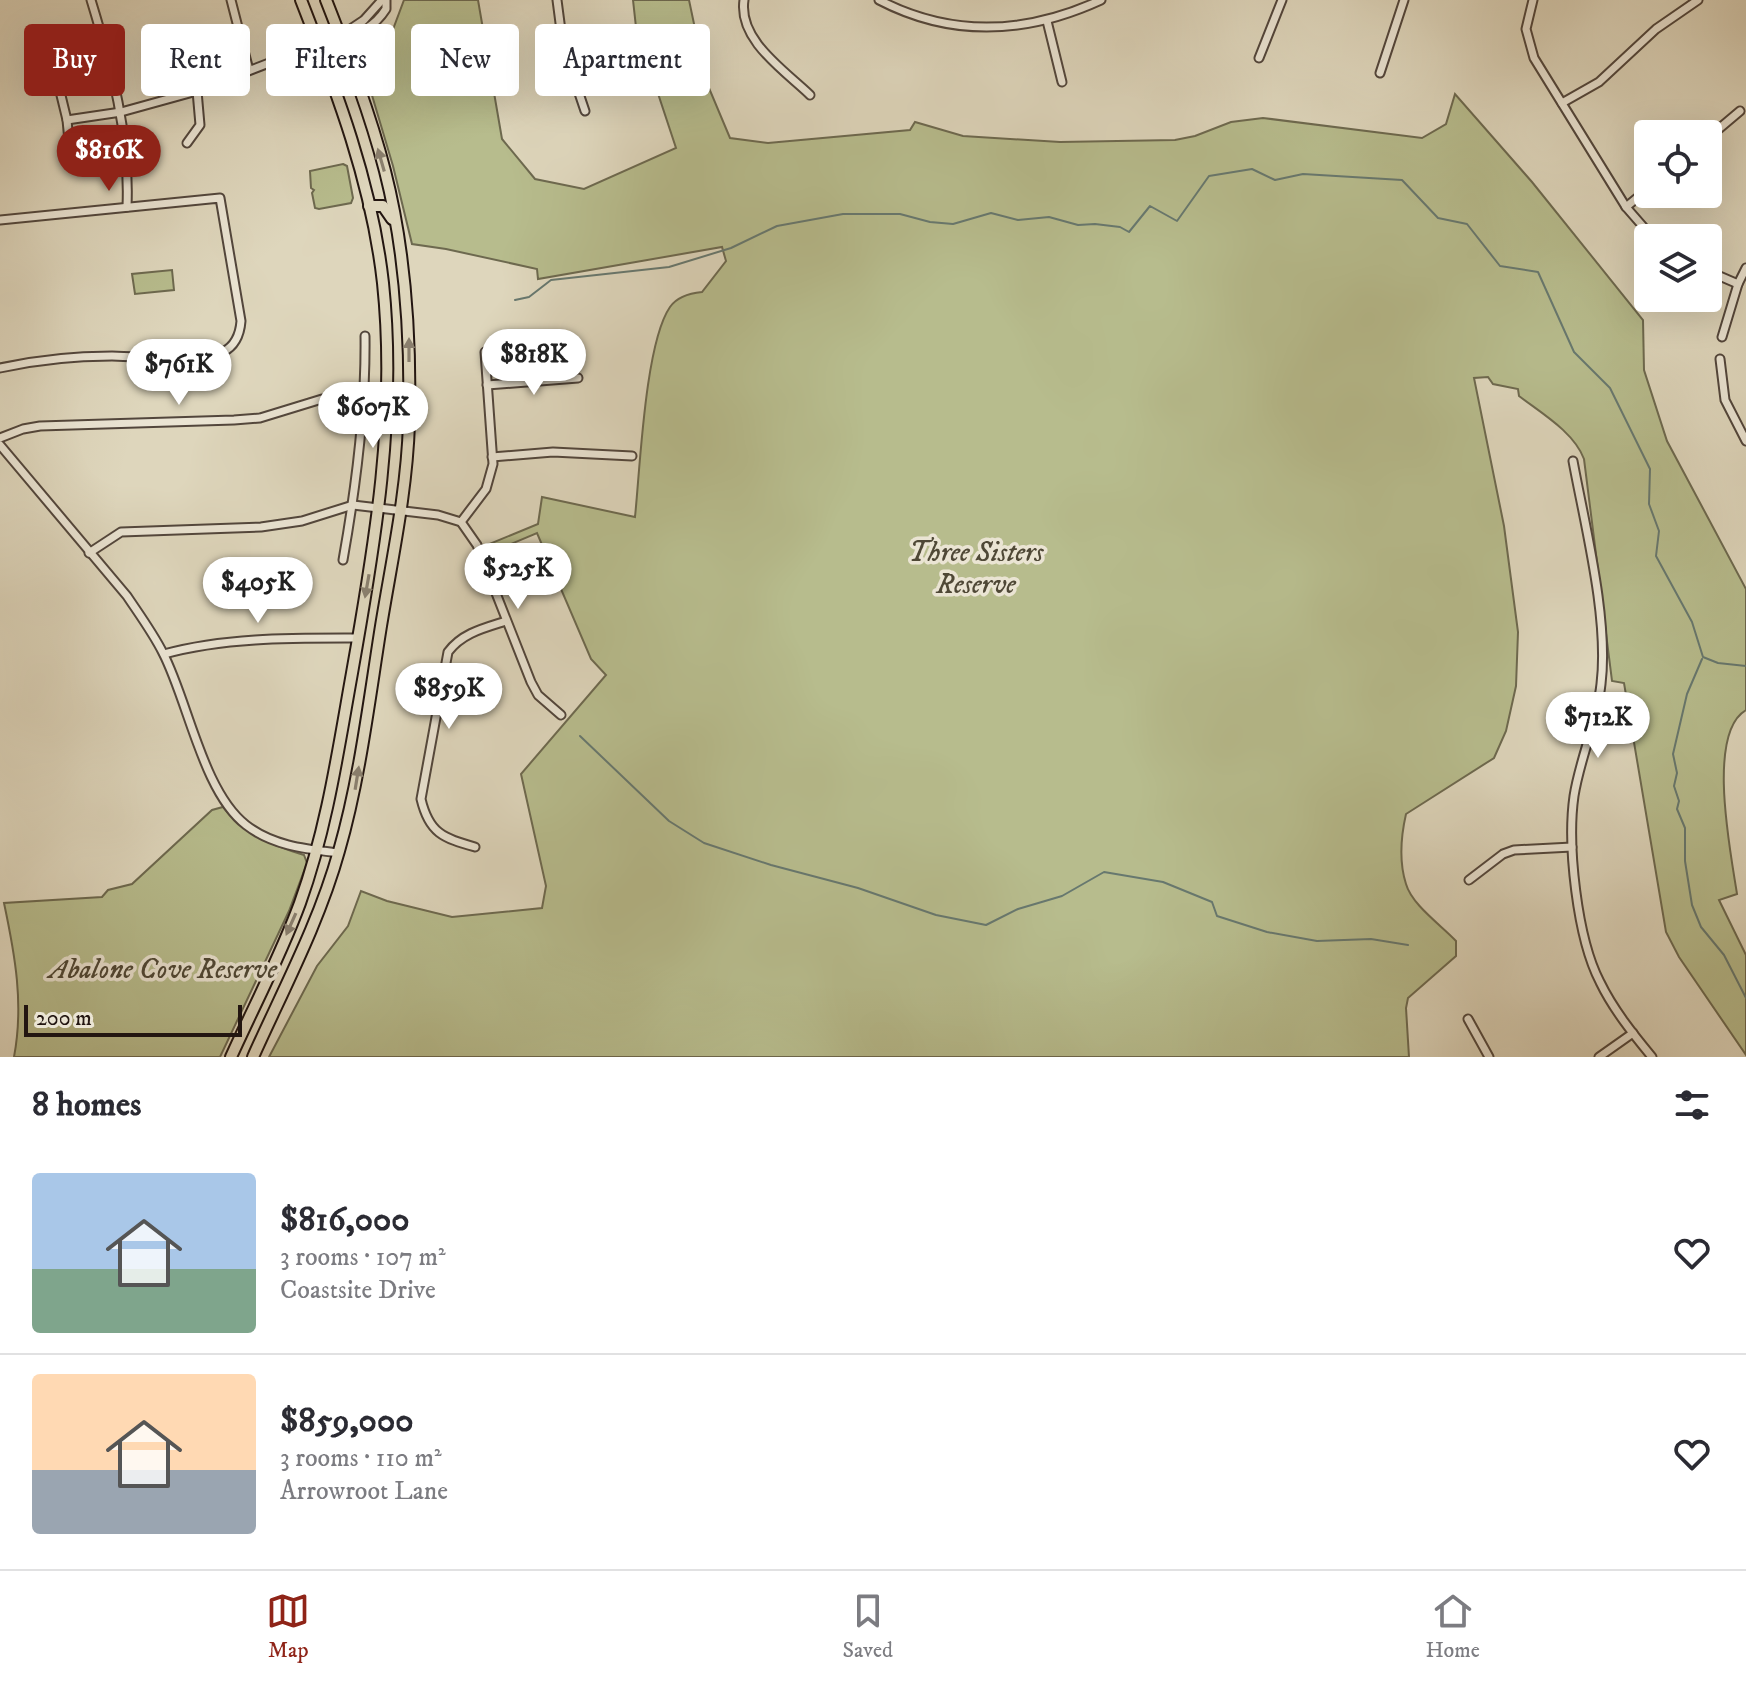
<!DOCTYPE html>
<html lang="en">
<head>
<meta charset="utf-8">
<style>
  body { margin:0; font-family:"IM FELL DW Pica",serif; background:#f7f7f7; color:#2b2b33; height:100vh; display:flex; flex-direction:column; font-size:30px; white-space:nowrap }
  * { box-sizing:border-box; margin:0 }
  p { font-size:26px; color:#7c7c81 }
  .icon { flex:none; width:44px; height:44px; fill:none; stroke:currentColor; stroke-width:2; stroke-linecap:round; stroke-linejoin:round }
  .map { position:relative; height:1057px; overflow:hidden }
  .sheet { display:flex; flex-direction:column; background:#fff; flex:1 }
  .sheet>* { flex:none }
  .hud { position:absolute; left:24px; top:24px; width:800px; height:72px; display:flex; gap:16px }
  .controls { position:absolute; left:1634px; top:120px; display:grid; gap:16px }
  .controls a { display:grid; place-items:center; width:88px; height:88px; border-radius:8px; background:#fff; box-shadow:0 8px 32px #0002; font-size:40px }
  .scale { position:absolute; left:24px; bottom:20px; width:218px; box-sizing:border-box; padding-left:8px; border:4px solid #231611; border-top:0; font-size:22px; line-height:28px; white-space:nowrap; color:#231611; -webkit-text-stroke:6px #eae4d3; paint-order:stroke }
  .price { position:absolute; translate:-50% -68px; padding:0 18px; border-radius:28px; background:#fff; color:#222; font-size:26px; line-height:52px; filter:drop-shadow(0 2px 4px #0008) }
  .price::after { content:''; position:absolute; left:50%; top:48px; width:24px; height:18px; margin-left:-12px; background:inherit; clip-path:polygon(0 0,100% 0,50% 100%) }
  .price.selected { background:#8f2418; color:#fff }
  ul { padding:0; list-style:none }
  li { display:flex; align-items:center; gap:24px; height:200px; padding:0 32px }
  li+li { border-top:2px solid #e1e1e2 }
  li span { display:grid; place-items:center; flex:none; width:224px; height:160px; border-radius:8px; color:#555 }
  li>.icon { margin-inline-start:auto }
  span .icon { width:96px; height:96px; fill:#fffc; stroke-width:1 }
  li b { font-size:34px }
  h2 { display:flex; justify-content:space-between; align-items:center; height:96px; padding:0 32px; font-size:34px }
  .chip { padding:0 28px; border-radius:8px; background:#fff; box-shadow:0 8px 32px #0002; font-size:28px; line-height:72px }
  .chip.selected { background:#8f2418; color:#fff }
  .dock { display:flex; justify-content:space-around; align-items:center; height:112px; border-top:2px solid #e1e1e2; background:#fff; font-size:22px; color:#7c7c81 }
  .dock a { display:grid; justify-items:center; gap:4px }
  .dock .selected { color:#8f2418 }
  .map>svg:first-child { display:block }
  .green { fill:#b7bc8d; stroke:#6d694f; stroke-width:2 }
  .lines { fill:none; stroke-linecap:round; stroke-linejoin:round }
  .stream { stroke:#67786f; stroke-width:2 }
  .street-casing { stroke:#52463c; stroke-width:11 }
  .primary-casing { stroke:#231611; stroke-width:14 }
  .street { stroke:#eae4d3; stroke-width:7 }
  .primary { stroke:#ded6bc; stroke-width:10 }
  .oneway { fill:#8a806f }
  .labels { text-anchor:middle; stroke-width:7; stroke-linejoin:round; paint-order:stroke }
  .park-label { font-size:28px; font-style:italic; fill:#4f4836; stroke:#eae4d3 }
</style>
</head>
<body>
<div class="map">
<svg width="1746" height="1057" viewBox="0 0 1746 1057">
  <rect width="100%" height="100%" fill="#ded6bc"/>
  <filter id="stains"><feTurbulence type="fractalNoise" baseFrequency=".0025" numOctaves="4"/><feColorMatrix values="0 0 0 0 .2 0 0 0 0 .09 0 0 0 0 .02 0 0 0 .5 -.17"/></filter>
  <radialGradient id="worn" r=".72"><stop offset=".6" stop-color="#630" stop-opacity="0"/><stop offset="1" stop-color="#630" stop-opacity=".3"/></radialGradient>
  <g class="green">
    <path d="M404,0H478L502,139L535,179L584,189L676,148L636,27L633,0H689L706,81L730,138L768,143L910,130L915,122L963,136L1060,142L1175,140L1195,136L1231,122L1263,118L1422,138L1446,124L1455,94L1532,182L1643,320L1644,370L1667,441L1746,589V710C1706,733 1731,854 1737,894L1719,900L1746,955V1055L1679,957L1666,932L1624,683L1612,681L1584,459C1574,432 1541,413 1519,396L1518,389L1493,384L1488,377L1474,378L1504,526L1518,632L1516,686L1506,731L1494,758L1406,814C1401,836 1399,862 1406,884C1412,905 1441,925 1456,941V956L1408,998L1406,1008L1409,1057H269L317,966L348,926L361,891L387,901L452,917L542,908L546,886L521,774L606,675L591,659L537,533L485,555L482,547L538,524L542,497L635,517C640,469 645,343 670,307C677,297 691,293 702,292L726,261L722,247L538,279L537,269L446,249L412,244L393,166L363,65L392,32Z"/>
    <polygon points="343,164 347,166 353,198 351,203 319,209 315,208 312,193 314,190 311,188 310,171"/>
    <polygon points="172,270 174,290 135,294 132,274"/>
    <path d="M223,807C244,835 272,845 304,855L307,863L289,911L220,1057H14C24,1004 15,955 4,903L102,897L108,890L132,884L212,810Z"/>
  </g>
  <g class="lines">
    <g class="stream">
      <polyline points="515,300 529,297 551,280 669,267 731,248 777,226 843,214 900,214 930,222 953,224 991,213 1018,220 1049,217 1078,225 1095,224 1120,227 1129,232 1150,206 1177,221 1209,176 1252,169 1275,180 1303,174 1402,180 1438,218 1467,224 1500,266 1538,272 1574,352 1610,388 1650,469 1649,504 1659,531 1656,556 1692,622 1703,657 1718,663 1746,666"/>
      <polyline points="1702,659 1687,694 1673,754 1677,773 1674,786 1679,801 1677,809 1685,828 1685,861 1692,905 1701,927 1724,955 1746,998"/>
      <polyline points="580,736 669,821 704,843 771,865 858,888 936,915 986,925 1018,909 1062,896 1104,872 1163,882 1212,902 1217,916 1267,932 1317,941 1371,939 1408,945"/>
    </g>
    <defs>
      <g id="street">
        <path d="M91,0C112,69 130,134 127,207"/>
        <polyline points="231,0 249,70"/>
        <polyline points="557,0 563,46 585,111"/>
        <path d="M744,0C738,40 784,70 810,95"/>
        <path d="M879,0C952,38 1027,34 1101,0"/>
        <polyline points="1533,0 1526,29 1534,58 1626,207 1653,238"/>
        <polyline points="1047,21 1062,82"/>
        <path d="M340,36C360,35 375,26 386,9V0"/>
        <polyline points="340,36 364,20 382,0"/>
        <polyline points="48,42 67,120 71,162"/>
        <polyline points="1259,58 1282,0"/>
        <polyline points="1380,73 1404,0"/>
        <polyline points="1562,103 1599,82 1656,29 1698,0"/>
        <polyline points="67,120 121,112 197,91 318,44"/>
        <polyline points="1708,138 1740,111"/>
        <polyline points="187,143 200,125 197,91"/>
        <polyline points="1626,207 1648,189"/>
        <path d="M0,220L220,198L241,321C240,334 235,346 223,352C196,366 142,356 112,356C74,356 36,360 0,368"/>
        <polyline points="1708,271 1738,284"/>
        <polyline points="1722,337 1738,284 1746,268"/>
        <polyline points="1720,359 1725,400 1746,441"/>
        <polyline points="487,385 578,378"/>
        <polyline points="0,438 23,429 40,426 234,420 260,418 322,399 363,398"/>
        <path d="M0,445L127,596C139,614 153,633 163,653C188,701 203,792 246,825C273,846 306,849 339,853"/>
        <polyline points="492,457 553,452 632,456"/>
        <path d="M1573,461C1585,526 1609,619 1601,684C1597,722 1580,758 1574,796C1567,845 1577,938 1600,982C1613,1009 1633,1034 1652,1057"/>
        <polyline points="461,522 486,489 493,464 485,352"/>
        <polyline points="89,553 121,532 261,527 302,521 353,505 438,515 461,522 477,545 531,682 538,695 561,715"/>
        <path d="M343,560C356,487 366,411 365,336"/>
        <path d="M164,654C226,637 294,638 358,638"/>
        <path d="M475,847C443,838 429,833 421,799L448,652C462,633 484,628 506,621"/>
        <polyline points="1469,880 1503,854 1514,850 1572,847"/>
        <polyline points="1468,1019 1489,1057"/>
        <polyline points="1599,1057 1633,1033"/>
      </g>
      <g id="primary">
        <polyline points="318,44 340,36"/>
        <polyline points="369,206 383,206 392,219"/>
        <path d="M231,1057C254,1006 281,955 300,903C327,828 338,751 352,673C375,544 397,415 383,283C372,184 337,92 301,0"/>
        <path d="M253,1057C283,990 319,923 339,851C360,778 369,701 381,626C392,559 407,491 409,423C411,339 406,253 385,171C370,113 348,56 326,0"/>
      </g>
    </defs>
    <use href="#street" class="street-casing"/>
    <use href="#primary" class="primary-casing"/>
    <use href="#street" class="street"/>
    <use href="#primary" class="primary"/>
  </g>
  <defs><path id="oneway-solid" d="M-6-.8H1V-3.2L6.5 0L1 3.2V.8H-6Z" transform="scale(2)"/></defs>
  <g class="oneway">
    <use href="#oneway-solid" transform="translate(381 160) rotate(-106)"/>
    <use href="#oneway-solid" transform="translate(409 350) rotate(-90)"/>
    <use href="#oneway-solid" transform="translate(367 586) rotate(100)"/>
    <use href="#oneway-solid" transform="translate(357 778) rotate(-81)"/>
    <use href="#oneway-solid" transform="translate(291 924) rotate(114)"/>
  </g>
  <g class="labels">
    <g class="park-label">
      <text x="976" y="561">Three Sisters<tspan x="976" dy="32">Reserve</tspan></text>
      <text x="163" y="978">Abalone Cove Reserve</text>
    </g>
  </g>
  <rect width="100%" height="100%" filter="url(#stains)"/>
  <rect width="100%" height="100%" fill="url(#worn)"/>
</svg>
<div class="controls">
<a><svg class="icon" aria-label="locate" viewBox="0 0 24 24"><circle cx="12" cy="12" r="6"/><path d="M12 2v4M12 18v4M2 12h4M18 12h4"/></svg></a>
<a><svg class="icon" aria-label="layers" viewBox="0 0 24 24"><path d="M12 4l9 5-9 5-9-5zM3 14l9 5 9-5"/></svg></a>
</div>
<div class="scale">200 m</div>
<b class="price selected" style="left:109px;top:193px">$816K</b>
<b class="price" style="left:534px;top:397px">$818K</b>
<b class="price" style="left:179px;top:407px">$761K</b>
<b class="price" style="left:373px;top:450px">$607K</b>
<b class="price" style="left:518px;top:611px">$525K</b>
<b class="price" style="left:258px;top:625px">$405K</b>
<b class="price" style="left:449px;top:731px">$859K</b>
<b class="price" style="left:1598px;top:760px">$712K</b>
<div class="hud">
<a class="chip selected">Buy</a>
<a class="chip">Rent</a>
<a class="chip">Filters</a>
<a class="chip">New</a>
<a class="chip">Apartment</a>
</div>
</div>
<section class="sheet">
<h2>8 homes<svg class="icon" aria-label="filters" viewBox="0 0 24 24"><path d="M4 7h16M4 17h16"/><circle cx="9" cy="7" r="2"/><circle cx="15" cy="17" r="2"/></svg></h2>
<ul>
<li><span style="background:linear-gradient(#a9c7e8 60%,#7fa58c 0)"><svg class="icon" aria-label="home" viewBox="0 0 24 24"><path d="M3 11l9-7 9 7M6 9v11h12V9"/></svg></span><div><b>$816,000</b><p>3 rooms · 107 m²</p><p>Coastsite Drive</p></div><svg class="icon" aria-label="heart" viewBox="0 0 24 24"><path d="M12 20l-8-8c-3-5 5-10 8-4 3-6 11-1 8 4z"/></svg></li>
<li><span style="background:linear-gradient(#ffd9b3 60%,#9aa5b1 0)"><svg class="icon" aria-label="home" viewBox="0 0 24 24"><path d="M3 11l9-7 9 7M6 9v11h12V9"/></svg></span><div><b>$859,000</b><p>3 rooms · 110 m²</p><p>Arrowroot Lane</p></div><svg class="icon" aria-label="heart" viewBox="0 0 24 24"><path d="M12 20l-8-8c-3-5 5-10 8-4 3-6 11-1 8 4z"/></svg></li>
</ul>
</section>
<nav class="dock">
<a class="selected"><svg class="icon" aria-label="map" viewBox="0 0 24 24"><path d="M3 6l6-2 6 2 6-2v14l-6 2-6-2-6 2zM9 4v14M15 6v14"/></svg>Map</a>
<a><svg class="icon" aria-label="saved" viewBox="0 0 24 24"><path d="M7 4h10v16l-5-4-5 4z"/></svg>Saved</a>
<a><svg class="icon" aria-label="home" viewBox="0 0 24 24"><path d="M3 11l9-7 9 7M6 9v11h12V9"/></svg>Home</a>
</nav>
</body>
</html>
